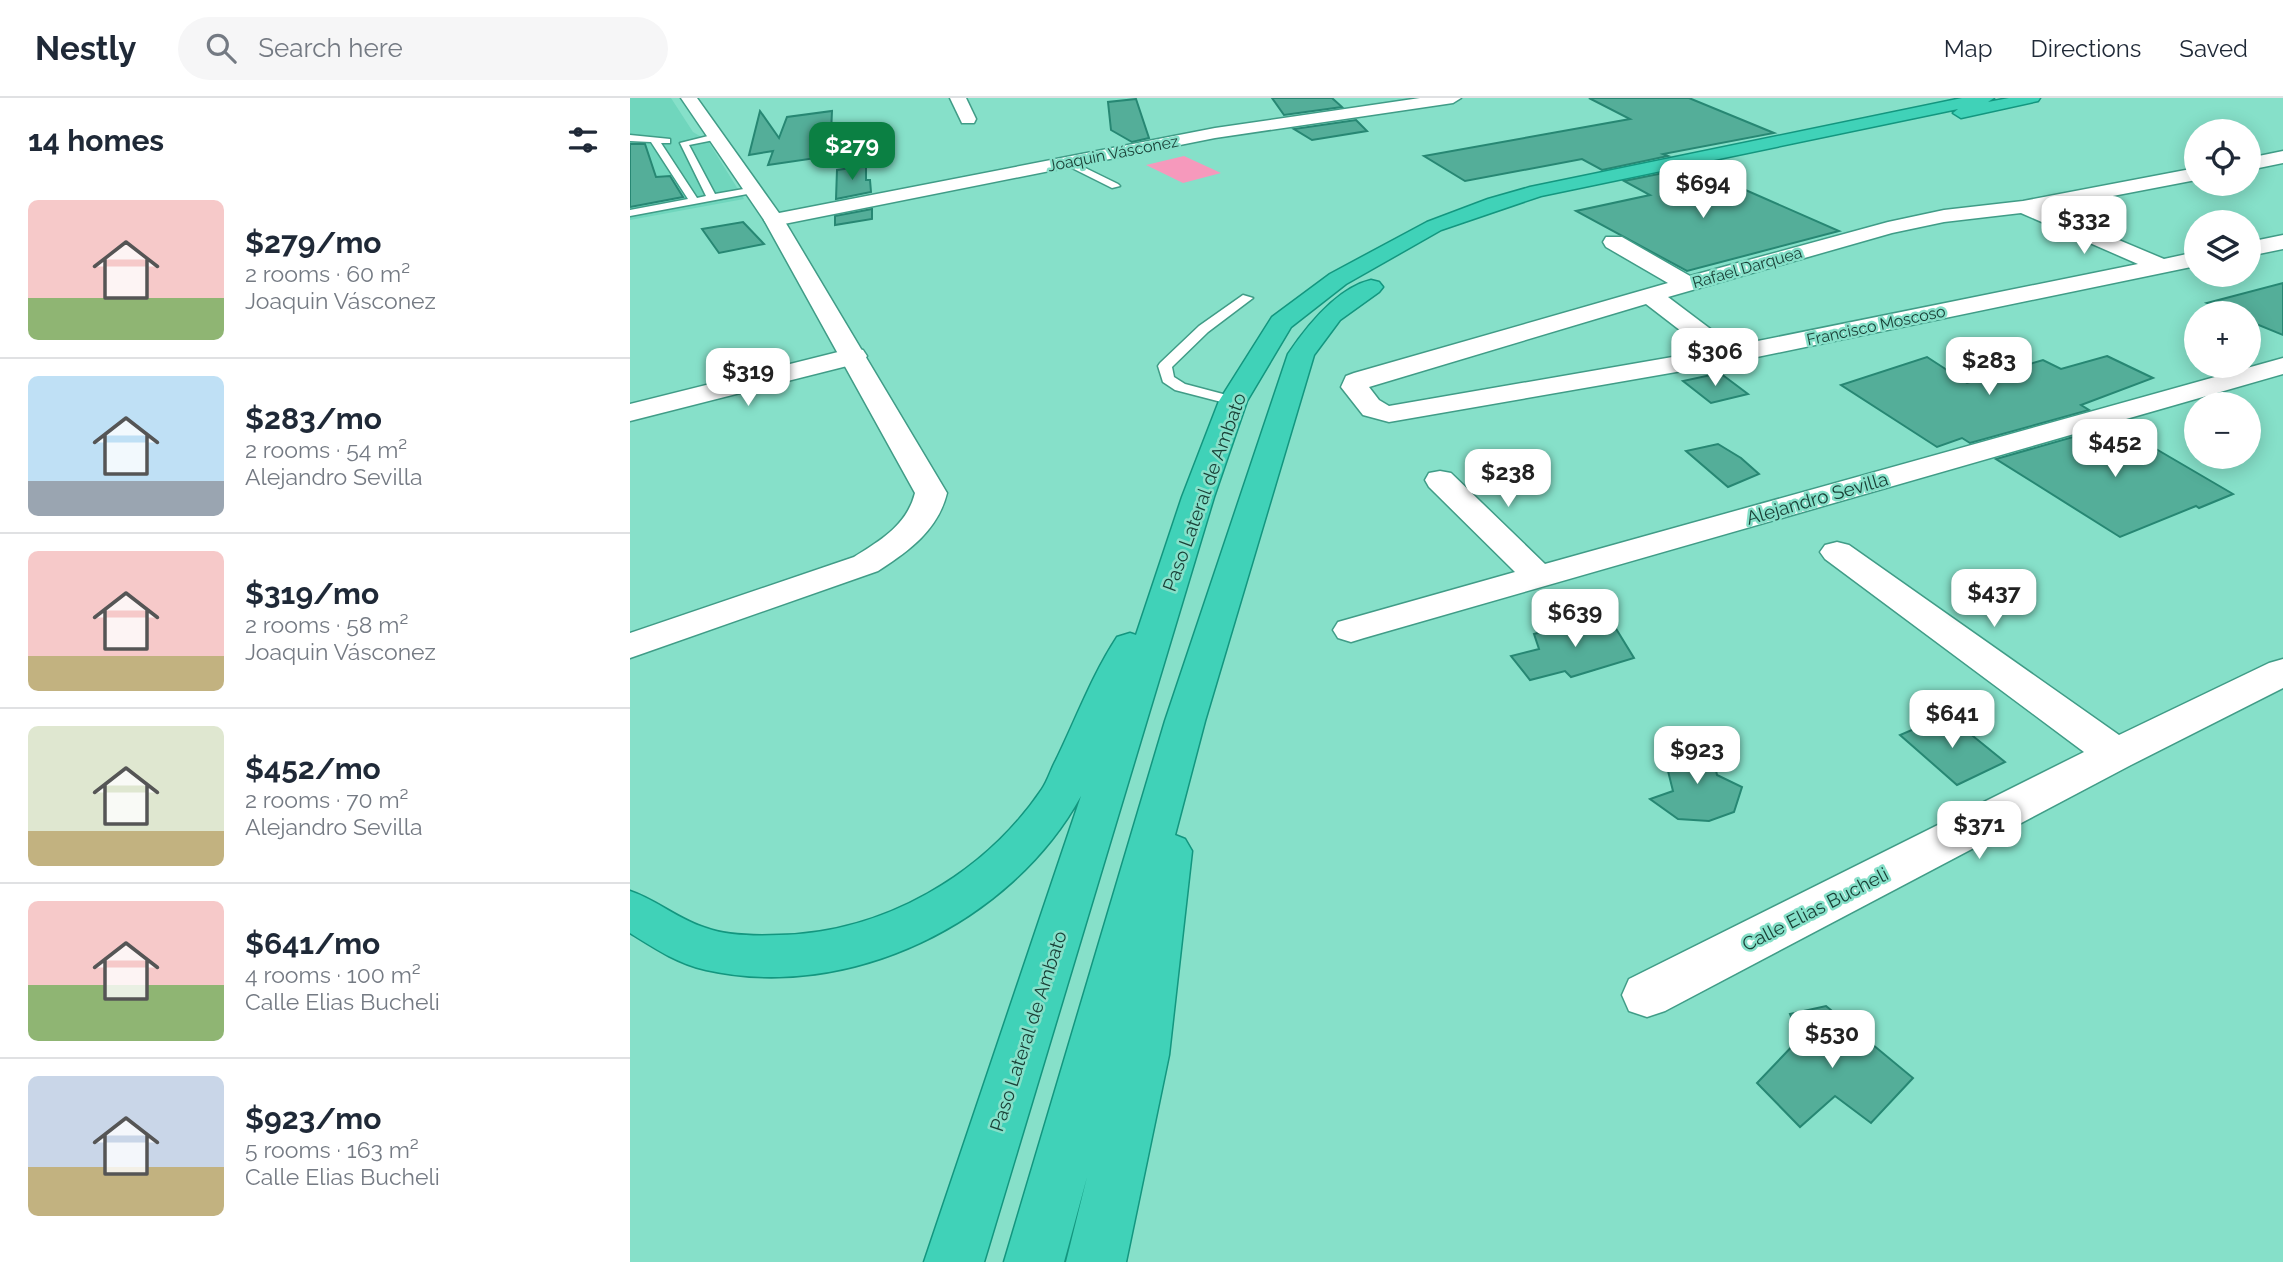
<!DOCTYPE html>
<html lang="en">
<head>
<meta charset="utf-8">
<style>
  body { margin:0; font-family:Raleway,sans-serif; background:#f6f6f7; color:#1f2937; height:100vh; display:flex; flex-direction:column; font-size:26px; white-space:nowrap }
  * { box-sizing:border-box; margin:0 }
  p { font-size:23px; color:#747a83 }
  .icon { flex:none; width:38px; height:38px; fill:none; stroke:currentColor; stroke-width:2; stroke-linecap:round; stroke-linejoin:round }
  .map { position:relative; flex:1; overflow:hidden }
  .drawer { display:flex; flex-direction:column; background:#fff; width:630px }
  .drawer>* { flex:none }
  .tools { position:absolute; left:1554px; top:21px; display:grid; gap:14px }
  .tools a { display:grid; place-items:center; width:77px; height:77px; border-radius:50%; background:#fff; box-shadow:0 4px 18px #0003; font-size:35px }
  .price { position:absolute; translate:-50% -60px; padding:0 16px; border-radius:14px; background:#fff; color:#222; font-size:23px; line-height:46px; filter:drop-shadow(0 2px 4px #0008) }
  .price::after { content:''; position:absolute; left:50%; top:42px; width:21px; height:16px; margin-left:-10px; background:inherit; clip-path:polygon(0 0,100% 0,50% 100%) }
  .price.selected { background:#0b8043; color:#fff }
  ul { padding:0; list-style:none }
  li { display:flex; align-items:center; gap:21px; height:175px; padding:0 28px }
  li+li { border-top:2px solid #e0e1e3 }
  li span { display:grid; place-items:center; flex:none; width:196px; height:140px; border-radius:10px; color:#555 }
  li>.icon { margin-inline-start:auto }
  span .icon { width:84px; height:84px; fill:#fffc; stroke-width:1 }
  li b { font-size:30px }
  h2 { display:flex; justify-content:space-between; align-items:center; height:84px; padding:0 28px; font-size:30px }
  header { display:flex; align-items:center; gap:42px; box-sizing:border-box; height:98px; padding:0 35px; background:#fff; border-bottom:2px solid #e0e1e3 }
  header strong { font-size:33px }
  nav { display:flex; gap:38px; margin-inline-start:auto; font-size:24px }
  .search { width:490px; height:63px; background:#f6f6f7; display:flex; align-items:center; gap:18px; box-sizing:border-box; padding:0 24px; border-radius:38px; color:#747a83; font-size:26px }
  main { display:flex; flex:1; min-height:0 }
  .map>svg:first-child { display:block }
  .built { fill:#70d6bd }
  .green { fill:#f699bc }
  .building { fill:#54ae99; stroke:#278773; stroke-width:2 }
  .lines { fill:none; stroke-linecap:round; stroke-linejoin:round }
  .service-casing { stroke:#409c87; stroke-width:3 }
  .minor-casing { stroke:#409c87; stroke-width:3 }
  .tertiary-casing { stroke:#409c87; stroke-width:3 }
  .trunk-casing { stroke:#13967f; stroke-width:3 }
  .service { fill:#fff; fill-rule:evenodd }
  .minor { fill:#fff; fill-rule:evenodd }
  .tertiary { fill:#fff; fill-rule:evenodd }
  .trunk { fill:#40d2b8; fill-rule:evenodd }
  .labels { text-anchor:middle; stroke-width:5; stroke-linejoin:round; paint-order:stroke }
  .far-street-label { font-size:16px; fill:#183e35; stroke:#86e0c9 }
  .street-label { font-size:19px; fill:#183e35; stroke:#86e0c9 }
</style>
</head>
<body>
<header>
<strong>Nestly</strong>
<div class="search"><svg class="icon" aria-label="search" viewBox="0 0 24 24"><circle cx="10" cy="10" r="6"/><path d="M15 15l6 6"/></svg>Search here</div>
<nav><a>Map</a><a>Directions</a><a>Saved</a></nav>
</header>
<main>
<section class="drawer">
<h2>14 homes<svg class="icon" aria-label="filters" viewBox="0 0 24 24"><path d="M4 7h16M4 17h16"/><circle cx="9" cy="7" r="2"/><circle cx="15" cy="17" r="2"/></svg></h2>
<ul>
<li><span style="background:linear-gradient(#f6c9c9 70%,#8fb573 0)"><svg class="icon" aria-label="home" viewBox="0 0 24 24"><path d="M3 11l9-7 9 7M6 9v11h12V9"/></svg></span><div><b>$279/mo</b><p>2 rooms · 60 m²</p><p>Joaquin Vásconez</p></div></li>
<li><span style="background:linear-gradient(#bfe0f5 75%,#9aa5b1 0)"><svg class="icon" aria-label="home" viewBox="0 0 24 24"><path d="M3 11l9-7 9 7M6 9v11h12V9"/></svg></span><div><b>$283/mo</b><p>2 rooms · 54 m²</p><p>Alejandro Sevilla</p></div></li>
<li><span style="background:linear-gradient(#f6c9c9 75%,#c2b280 0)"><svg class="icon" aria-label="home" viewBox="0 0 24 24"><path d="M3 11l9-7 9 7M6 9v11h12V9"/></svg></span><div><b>$319/mo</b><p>2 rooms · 58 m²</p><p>Joaquin Vásconez</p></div></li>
<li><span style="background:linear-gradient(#dfe7d0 75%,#c2b280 0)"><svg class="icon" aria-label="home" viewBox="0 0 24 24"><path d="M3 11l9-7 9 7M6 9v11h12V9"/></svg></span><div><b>$452/mo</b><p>2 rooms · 70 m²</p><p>Alejandro Sevilla</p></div></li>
<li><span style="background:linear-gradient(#f6c9c9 60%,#8fb573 0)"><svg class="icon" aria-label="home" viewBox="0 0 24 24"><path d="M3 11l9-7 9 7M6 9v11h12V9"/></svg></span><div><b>$641/mo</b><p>4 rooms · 100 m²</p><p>Calle Elias Bucheli</p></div></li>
<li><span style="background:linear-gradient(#c9d6e8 65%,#c2b280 0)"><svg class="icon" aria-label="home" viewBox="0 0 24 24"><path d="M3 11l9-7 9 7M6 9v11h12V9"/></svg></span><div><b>$923/mo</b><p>5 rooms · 163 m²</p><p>Calle Elias Bucheli</p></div></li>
</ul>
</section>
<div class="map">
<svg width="1653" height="1164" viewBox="0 0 1653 1164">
  <rect width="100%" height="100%" fill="#86e0c9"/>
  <polygon class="built" points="0,0 41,0 63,34 78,43 114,101 0,122"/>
  <polygon class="green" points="554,58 591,75 553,85 516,67"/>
  <g class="building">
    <polygon points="642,0 702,0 712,9 654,17"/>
    <polygon points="959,0 1059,0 1144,35 1033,56 1038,58 972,72 952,61 835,83 794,58 1000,21"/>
    <polygon points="506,1 519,40 502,44 481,32 478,4"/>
    <polygon points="130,13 149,40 157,19 202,13 200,58 138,67 143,53 119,57"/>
    <polygon points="726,22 737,33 682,42 664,31"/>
    <polygon points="0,46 15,46 26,79 40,78 53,99 0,109"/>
    <polygon points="236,68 236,82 240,82 241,94 206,101 207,72"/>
    <polygon points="1063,69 1209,133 1057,173 946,113 1020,97 994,83"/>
    <polygon points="242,111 242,121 205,127 205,118"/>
    <polygon points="113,124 134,146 89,155 72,131"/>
    <polygon points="1653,185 1653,237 1619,223 1619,215 1601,215 1577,205"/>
    <polygon points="1477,258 1523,280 1451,307 1459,312 1340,345 1332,340 1307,349 1211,287 1297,259 1337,285 1413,262 1431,271"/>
    <polygon points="1090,275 1118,296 1081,305 1053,283"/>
    <polygon points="1485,327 1603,396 1569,410 1566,408 1490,439 1366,361"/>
    <polygon points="1088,346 1111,360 1129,376 1098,389 1056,353"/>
    <polygon points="977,516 1004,560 941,579 935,573 900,582 881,558 909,551 904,536"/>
    <polygon points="1317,617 1375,664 1327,687 1270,637"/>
    <polygon points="1079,640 1087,677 1112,689 1104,714 1079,723 1048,721 1020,701 1043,693 1034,657"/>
    <polygon points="1196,908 1283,980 1241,1025 1205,998 1170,1029 1127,985 1170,940 1160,916"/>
  </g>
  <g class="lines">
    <defs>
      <g id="service">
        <polygon points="86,36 90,39 89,41 59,47 85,96 125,89 130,92 128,94 0,118 0,112 58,101 21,44 0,43 0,37 40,41 40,45 31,45 67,100 76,98 50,45"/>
        <polygon points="437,61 488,86 490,88 482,90 434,66 432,64"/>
        <polygon points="613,197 623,200 578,234 542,269 544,279 555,286 608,300 608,306 603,307 545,292 533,284 528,268 530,265 569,228"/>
      </g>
      <g id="minor">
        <polygon points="320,0 336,0 346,21 344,25 332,25"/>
        <polygon points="790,0 831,0 823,5 585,40 144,128 137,126 134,122 137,118 144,116 585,30"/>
        <polygon points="1653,53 1653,65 1619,72 1619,60"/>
        <path d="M1566,70V82L1415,111L1534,161L1566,154V168L1098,265L759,324L733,317L711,289L716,278L724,275L1038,185L976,149L973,144L976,139H992L1060,178L1258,124L1314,112L1393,103ZM1391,115L1508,166L1103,248L1038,199L1262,135L1314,124ZM1016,206L1077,253L759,308L749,302L739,289Z"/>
        <polygon points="1653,137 1653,151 1619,158 1619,144"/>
        <polygon points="224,250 233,252 237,258 233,264 0,323 0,306"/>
        <polygon points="1653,260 1653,276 734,540 721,544 708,540 703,532 708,524 885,474 799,389 795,382 799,375 810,373 821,375 915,466"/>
        <polygon points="1207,444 1219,447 1489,637 1639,565 1653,561 1653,590 1501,667 1035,913 1017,919 999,913 992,897 999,881 1454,654 1195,461 1190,454 1195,447"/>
      </g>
      <path id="tertiary" d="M51,0H67L154,122L317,395C308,432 279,453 248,473L0,560V535L224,459C251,442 277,427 285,395L134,122Z"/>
      <g id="trunk">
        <path d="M1332,0H1364L1358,4L1379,0H1410L1408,3L1331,20L1323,15L1328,11L911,98L811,132L716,186L661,229L617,303L584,399L354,1164H294L451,698C381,825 219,904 76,872C48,866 24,850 0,835V793C27,802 49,822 76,830C98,838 126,838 149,837C253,835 354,777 412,691C418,682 421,671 426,662C446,621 462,577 487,539L500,535L506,537L552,399L589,303L642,219L700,176L797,124L858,101L900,89Z"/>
        <path d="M741,182L749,184L753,189L749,194L710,222L684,257L575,623L545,737L555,741L562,753L539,957L496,1164H436L457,1079L434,1164H374L535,623L658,256C677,228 707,190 741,182Z"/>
      </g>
    </defs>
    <use href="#service" class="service-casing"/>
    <use href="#minor" class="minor-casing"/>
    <use href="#tertiary" class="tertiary-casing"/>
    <use href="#trunk" class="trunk-casing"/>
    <use href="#service" class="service"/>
    <use href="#minor" class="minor"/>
    <use href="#tertiary" class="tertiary"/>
    <use href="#trunk" class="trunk"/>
  </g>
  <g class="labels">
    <g class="far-street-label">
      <text transform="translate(483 55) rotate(-11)" y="6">Joaquin Vásconez</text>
      <text transform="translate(1117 169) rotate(-16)" y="6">Rafael Darquea</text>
      <text transform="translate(1246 227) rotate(-12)" y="6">Francisco Moscoso</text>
    </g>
    <g class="street-label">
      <text transform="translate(574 394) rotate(-70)" y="7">Paso Lateral de Ambato</text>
      <text transform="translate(1187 400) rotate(-16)" y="7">Alejandro Sevilla</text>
      <text transform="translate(1185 811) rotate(-27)" y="7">Calle Elias Bucheli</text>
      <text transform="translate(398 933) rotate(-72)" y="7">Paso Lateral de Ambato</text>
    </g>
  </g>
</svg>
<div class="tools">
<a><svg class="icon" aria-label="locate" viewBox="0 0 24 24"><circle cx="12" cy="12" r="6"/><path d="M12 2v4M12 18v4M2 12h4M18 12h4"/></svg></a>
<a><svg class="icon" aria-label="layers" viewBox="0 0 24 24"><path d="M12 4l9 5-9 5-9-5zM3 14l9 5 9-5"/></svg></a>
<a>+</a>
<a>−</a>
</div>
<b class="price selected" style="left:222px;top:84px">$279</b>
<b class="price" style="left:1073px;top:122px">$694</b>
<b class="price" style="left:1454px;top:158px">$332</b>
<b class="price" style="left:1085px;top:290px">$306</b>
<b class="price" style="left:1359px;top:299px">$283</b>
<b class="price" style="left:118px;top:310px">$319</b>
<b class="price" style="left:1485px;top:381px">$452</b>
<b class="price" style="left:878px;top:411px">$238</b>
<b class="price" style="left:1364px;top:531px">$437</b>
<b class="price" style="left:945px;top:551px">$639</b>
<b class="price" style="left:1322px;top:652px">$641</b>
<b class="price" style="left:1067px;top:688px">$923</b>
<b class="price" style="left:1349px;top:763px">$371</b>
<b class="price" style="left:1202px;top:972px">$530</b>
</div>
</main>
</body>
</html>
